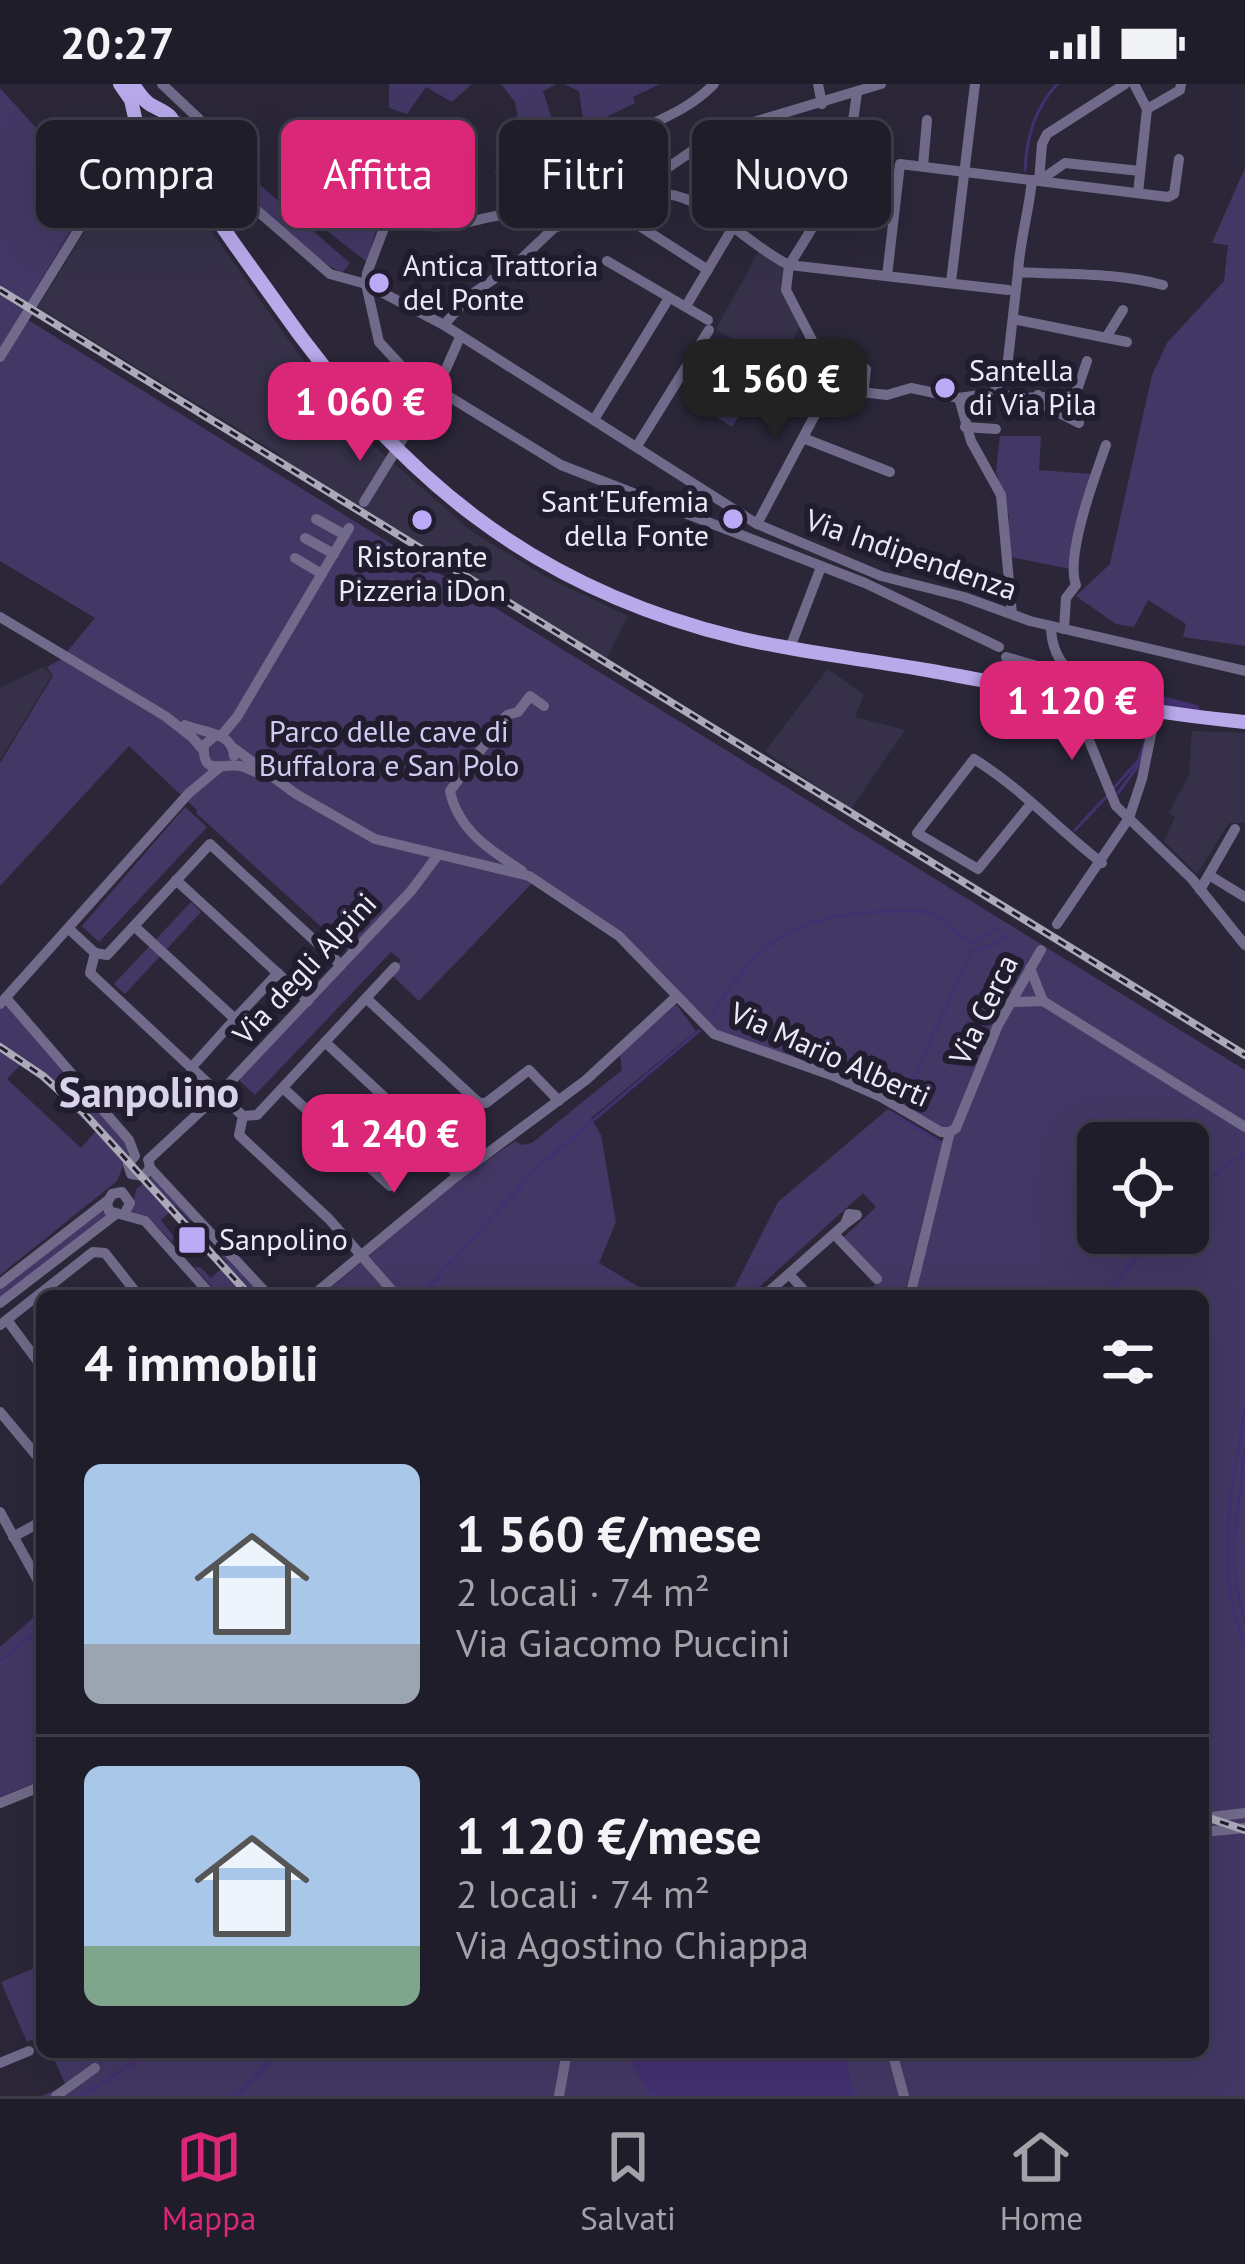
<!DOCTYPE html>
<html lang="it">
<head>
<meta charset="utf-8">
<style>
  body { margin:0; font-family:"PT Sans",sans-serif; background:#282633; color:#f1f3f6; height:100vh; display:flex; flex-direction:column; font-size:45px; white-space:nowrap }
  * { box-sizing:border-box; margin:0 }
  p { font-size:39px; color:#a2a2a9 }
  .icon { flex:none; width:66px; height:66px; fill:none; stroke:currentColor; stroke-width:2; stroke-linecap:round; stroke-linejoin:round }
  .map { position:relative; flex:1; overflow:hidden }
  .panel { position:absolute; left:36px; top:1206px; width:1173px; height:768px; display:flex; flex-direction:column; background:#201d2b; border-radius:18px; box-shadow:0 12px 48px #0002,0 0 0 3px #3d3b47 }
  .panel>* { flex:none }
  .guide { position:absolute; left:36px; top:36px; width:1173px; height:108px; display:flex; gap:24px }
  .fabs { position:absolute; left:1077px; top:1038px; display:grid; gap:24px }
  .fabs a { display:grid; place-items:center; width:132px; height:132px; border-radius:18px; background:#201d2b; box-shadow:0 12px 48px #0002,0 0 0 3px #3d3b47; font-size:60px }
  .price { position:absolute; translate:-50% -102px; padding:0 27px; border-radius:24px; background:#db2777; color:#fff; font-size:39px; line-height:78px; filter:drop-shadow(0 3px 6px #0008) }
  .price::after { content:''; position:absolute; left:50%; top:72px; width:36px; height:27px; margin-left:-18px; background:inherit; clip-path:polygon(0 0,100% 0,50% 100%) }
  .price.on { background:#222; color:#fff }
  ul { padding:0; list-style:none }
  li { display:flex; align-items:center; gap:36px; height:300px; padding:0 48px }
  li+li { border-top:3px solid #3d3b47 }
  li span { display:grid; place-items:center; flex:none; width:336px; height:240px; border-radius:18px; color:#555 }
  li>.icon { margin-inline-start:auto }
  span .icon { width:144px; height:144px; fill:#fffc; stroke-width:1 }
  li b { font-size:51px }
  h2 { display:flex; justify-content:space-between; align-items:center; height:144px; padding:0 48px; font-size:51px }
  .chip { padding:0 42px; border-radius:18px; background:#201d2b; box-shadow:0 12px 48px #0002,0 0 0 3px #3d3b47; font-size:42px; line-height:108px }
  .chip.on { background:#db2777; color:#fff }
  .status { display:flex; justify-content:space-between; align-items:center; height:84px; padding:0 60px; background:#201d2b; direction:ltr }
  .status svg { height:33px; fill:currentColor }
  .tabs { display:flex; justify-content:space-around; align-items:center; height:168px; border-top:3px solid #3d3b47; background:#201d2b; font-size:33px; color:#a2a2a9 }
  .tabs a { display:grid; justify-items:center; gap:6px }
  .tabs .on { color:#db2777 }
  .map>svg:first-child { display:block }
  .built { fill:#363149 }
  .green { fill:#433865; fill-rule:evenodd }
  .water { fill:#433071 }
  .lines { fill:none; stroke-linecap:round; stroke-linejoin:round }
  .stream { stroke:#433071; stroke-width:3 }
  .canal { stroke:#433071; stroke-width:9 }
  .minor { stroke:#716a8a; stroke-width:10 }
  .major { stroke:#b7a9ea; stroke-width:14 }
  .rail-casing { stroke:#aca9b8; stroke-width:8 }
  .rail { stroke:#211d2f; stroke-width:3; stroke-dasharray:9; stroke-linecap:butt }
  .poi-dot { fill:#bbaaf6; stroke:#211d2f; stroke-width:4.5 }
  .labels { text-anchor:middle; stroke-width:12; stroke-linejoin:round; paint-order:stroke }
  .poi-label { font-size:30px; fill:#eceaf7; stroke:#211d2f; text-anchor:start }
  .street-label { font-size:30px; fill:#eceaf7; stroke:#211d2f }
  .park-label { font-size:30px; fill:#d2caf2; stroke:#211d2f }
  .district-label { font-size:42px; font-weight:bold; fill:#d8d3eb; stroke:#211d2f }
</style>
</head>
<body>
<div class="status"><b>20:27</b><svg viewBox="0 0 49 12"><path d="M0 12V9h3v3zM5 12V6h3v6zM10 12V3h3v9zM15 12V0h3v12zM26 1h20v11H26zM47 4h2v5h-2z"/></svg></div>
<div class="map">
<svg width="1245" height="2012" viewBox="0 0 1245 2012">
  <rect width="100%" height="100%" fill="#2b2739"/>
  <g class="built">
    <polygon points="163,79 327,310 364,353 471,447 546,493 628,532 607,574 280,376 282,372 38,223 117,95 143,110"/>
    <polygon points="760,165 781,180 801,241 777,283 716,245"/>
    <polygon points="43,583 52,591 0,676 0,604"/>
    <polygon points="828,585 864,611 855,633 905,646 851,725 765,667"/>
    <polygon points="1192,647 1245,649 1245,739 1229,739 1197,790 1164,757 1175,733 1169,729 1189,691"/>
  </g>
  <g class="green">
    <polygon points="389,0 472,0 452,18 426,3 407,30 389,24"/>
    <polygon points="501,0 557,0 543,7 556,48 494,89 520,47 515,18"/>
    <polygon points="564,0 660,0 633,13 635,19 584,44 579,7"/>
    <path d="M0,4L94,108L20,231L1245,986V2012H41L66,2002L51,1968H1203V1212H913L954,1054L885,1014L715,949L622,849L537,794L419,917L391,890L401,876L391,868L255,1011L239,996L349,868L196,729L197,726L129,662L0,802V679L53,592L47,583L60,576L95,534L0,477ZM1098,1059H1188V1149H1098Z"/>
    <polygon points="153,75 163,79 143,110 118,94 134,78"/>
    <polygon points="1245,84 1245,562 1183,553 1186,540 1148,516 1134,543 1116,540 1076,512 1110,480 1152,291 1167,259 1224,197 1228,161 1212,159"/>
    <polygon points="192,85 251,136 234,149"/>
    <path d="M244,87L350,179L342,189C308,171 255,125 239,91Z"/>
    <polygon points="332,95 379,136 367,178 305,130"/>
    <polygon points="734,264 769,287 732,343 697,320"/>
    <polygon points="1000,352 1041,352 1039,386 1091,390 1070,485 1006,472 1009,433 996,387"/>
    <polygon points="185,723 207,743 99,858 82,842"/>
    <polygon points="191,818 201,828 125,910 114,900"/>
    <path d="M6,914L129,1057L128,1070L117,1097L0,1191V921ZM23,978L96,1047L81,1064L7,995Z"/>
    <polygon points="676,920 696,947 591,1034 601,1051 616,1138 599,1179 654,1212 321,1212 461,1095 515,1057 522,1061 532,1059 622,986 620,971"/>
    <polygon points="888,1025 943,1058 904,1212 863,1212 879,1197 841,1156 876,1123 863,1109 749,1212 730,1212 778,1118"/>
    <polygon points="153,1092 197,1135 190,1137 176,1122 161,1136 173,1152 172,1158 152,1137 132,1128 136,1105"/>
    <polygon points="103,1125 110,1132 0,1215 0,1204"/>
    <polygon points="219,1160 265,1212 220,1212 194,1183 200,1183 211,1194 227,1179 217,1166"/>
    <polygon points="42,1526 42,1696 0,1713 0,1563"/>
    <polygon points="42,1881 42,1951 27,1958 1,1898"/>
  </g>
  <polygon class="water" points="625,1968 844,1968 855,2012 651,2012"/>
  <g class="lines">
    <g class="stream">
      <path d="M1025,86C1027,52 1034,26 1057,0"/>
      <polyline points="1112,706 1139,676"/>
      <polyline points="1118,709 1137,683 1144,660"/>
      <polyline points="1075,746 1106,713"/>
      <path d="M711,933C765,839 818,826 921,827C947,832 953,854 974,858L998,845"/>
      <polyline points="904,1015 971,868 996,860 1007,851"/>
      <polyline points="894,1031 944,1060"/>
      <polyline points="1188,1115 1204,1098 1245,1069"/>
      <polyline points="420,1212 539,1082 699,947"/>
      <polyline points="1104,1212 1158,1149"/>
      <path d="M1245,1322C1234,1403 1211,1482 1245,1560"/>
      <path d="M1245,1365C1239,1423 1224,1480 1245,1537"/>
      <polyline points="0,1577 42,1544"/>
      <polyline points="83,2012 150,1968"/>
      <polyline points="236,2012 281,1968"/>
    </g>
    <polyline class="canal" points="1091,598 1195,625"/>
    <g class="minor">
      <polyline points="162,0 199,35 252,122 330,190 366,200 444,241 757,440 881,492 964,513 1030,537 1245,587"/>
      <polyline points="818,0 822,20"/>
      <polyline points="1134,0 1147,25 1180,6 1181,0"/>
      <path d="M857,9C850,74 826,126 789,181L1008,206"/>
      <polyline points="173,35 204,48"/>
      <polyline points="401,60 389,131 367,189 366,200 379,258 404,285 561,381 865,499 999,563"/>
      <path d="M346,62L333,90C361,117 402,145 443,142C491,138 506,117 554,144"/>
      <polyline points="923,82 927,36"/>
      <path d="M567,91C589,84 603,66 623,54C655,37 688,27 714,0"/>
      <polyline points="1039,97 1042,60 1047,50 1125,0"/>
      <polyline points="1039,97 1065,79 1140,87"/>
      <polyline points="1138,109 1147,25"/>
      <path d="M666,110C711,115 749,162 789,181L786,206L833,297L844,306L887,311L911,304L959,314L993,309L1007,284L1018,188C1069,191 1112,188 1163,201"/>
      <polyline points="666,110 657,91 720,48 881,0"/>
      <polyline points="708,129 731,98 751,88 765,71"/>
      <polyline points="624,132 708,186"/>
      <polyline points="607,177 708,236"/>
      <path d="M1018,188C1020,156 1029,127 1032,96"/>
      <polyline points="887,192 900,80 1168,113 1174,110 1179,75"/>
      <polyline points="951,198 975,0"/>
      <polyline points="686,222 732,145"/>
      <polyline points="1013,235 1127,258"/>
      <polyline points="444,241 469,212 517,179 554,144 592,130 624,132 666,110"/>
      <polyline points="1107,252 1123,226"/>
      <polyline points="0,273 116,85 135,43"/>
      <polyline points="993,309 1020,314 1075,312 1087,277"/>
      <polyline points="863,311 866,285"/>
      <polyline points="1038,311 1038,318 1079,339"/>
      <polyline points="959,314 971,357 1001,411 1012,530"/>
      <polyline points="595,334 669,214"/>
      <polyline points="965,343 996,345"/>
      <polyline points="803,354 890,388"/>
      <polyline points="637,362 709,246"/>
      <polyline points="364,418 446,285 460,253"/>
      <polyline points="316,435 345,451"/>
      <polyline points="757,440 833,297"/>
      <polyline points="305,454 334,470"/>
      <polyline points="295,474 322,490"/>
      <polyline points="0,533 165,632 192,653 203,666"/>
      <path d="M1051,542C1051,585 1085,603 1120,617"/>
      <path d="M1064,545L1066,514L1076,501C1065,472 1095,392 1106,361"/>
      <polyline points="790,564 821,483"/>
      <polyline points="1006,573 1048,585 1063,581"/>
      <polyline points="1081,637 1116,722 1192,795 1245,861"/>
      <path d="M185,641C204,649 233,648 234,672"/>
      <path d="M215,652L204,661C202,694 222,678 241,682C242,682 259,690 261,690"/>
      <polyline points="221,652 237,633 349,444"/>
      <polyline points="235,665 296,710 375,755 529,792 619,852 714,950 831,991 881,1013 941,1048 950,1048"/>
      <path d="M1030,721L978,785L917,749L974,675C1021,704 1058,745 1102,779"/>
      <path d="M522,787C490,766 458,746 450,707L507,631L518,628L530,612L544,622"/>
      <polyline points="1209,791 1245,813"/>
      <polyline points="176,796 308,917"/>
      <polyline points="1200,806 1235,745"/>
      <polyline points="1057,840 1129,734 1142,695 1156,626"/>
      <polyline points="134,842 235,935 278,889"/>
      <polyline points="69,845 95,869"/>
      <polyline points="95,869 90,889 243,1032 239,1051 329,1135 397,1212"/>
      <polyline points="95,869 107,871 210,760 341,881"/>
      <polyline points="1030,884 1043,917"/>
      <polyline points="6,914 129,1056 135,1072 128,1080 131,1090 144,1092 150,1084"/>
      <polyline points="366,914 479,1019 486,1019 529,986 559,1017"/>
      <polyline points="1013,918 1043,917 1245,1043"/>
      <polyline points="0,920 189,709 219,684"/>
      <polyline points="325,958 437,1062 457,1092"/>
      <polyline points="191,984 235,935"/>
      <polyline points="283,1004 390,1102"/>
      <polyline points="243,1032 257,1031 395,883"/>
      <polyline points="148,1076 219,1010 411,807 438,771"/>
      <polyline points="149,1079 150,1084 269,1212"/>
      <polyline points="125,1129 130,1119 122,1108 112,1110 107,1119 109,1127 145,1137 212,1212"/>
      <polyline points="834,1150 877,1195"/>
      <polyline points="789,1190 809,1212"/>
      <polyline points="0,1200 107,1117"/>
      <polyline points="312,1212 457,1092 586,996 677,912"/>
      <polyline points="764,1212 845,1140 849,1130 857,1131 845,1140"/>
      <polyline points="910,1212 950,1048 956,1044 998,941 1041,866"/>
      <polyline points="0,1219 116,1130"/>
      <polyline points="7,1236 42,1283"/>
      <polyline points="0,1241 93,1168 105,1169 139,1212"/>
      <polyline points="0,1328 42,1378"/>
      <polyline points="0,1428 42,1504"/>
      <polyline points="13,1453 42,1437"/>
      <polyline points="0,1719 42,1702"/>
      <polyline points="1203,1734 1245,1729"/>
      <polyline points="1203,1748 1245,1744"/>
      <polyline points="892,1968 904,2012"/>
      <polyline points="0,1979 29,1967"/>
      <polyline points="56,2012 95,1984"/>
      <polyline points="559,2012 567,1968"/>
    </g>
    <g class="major">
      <path d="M120,0L131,16L140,56C152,66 165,64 173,51C176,31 168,30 153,22C144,18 138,8 133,0"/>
      <path d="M172,53C197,114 240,167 278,221C397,391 530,503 735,553C800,569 867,575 932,587C1036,606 1140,628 1245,638"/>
      <polyline points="155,63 186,93"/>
    </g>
    <defs>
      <g id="rail">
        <polyline points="0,206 1245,971"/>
        <polyline points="0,963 43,992 83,1028 250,1212"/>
        <polyline points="1203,1732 1245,1746"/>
      </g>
    </defs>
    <use href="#rail" class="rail-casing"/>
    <use href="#rail" class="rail"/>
  </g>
  <g class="poi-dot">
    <circle cx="379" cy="199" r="12"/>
    <circle cx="945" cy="304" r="12"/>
    <circle cx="733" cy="435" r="12"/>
    <circle cx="422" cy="436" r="12"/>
    <rect x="177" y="1141" width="30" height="30" rx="6"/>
  </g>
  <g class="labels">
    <g class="poi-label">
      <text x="403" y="192">Antica Trattoria<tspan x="403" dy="34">del Ponte</tspan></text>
      <text x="969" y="297">Santella<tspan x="969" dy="34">di Via Pila</tspan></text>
      <text x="709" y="428" text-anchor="end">Sant'Eufemia<tspan x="709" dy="34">della Fonte</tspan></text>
      <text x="422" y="483" text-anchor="middle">Ristorante<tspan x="422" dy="34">Pizzeria iDon</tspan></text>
      <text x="219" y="1166">Sanpolino</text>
    </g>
    <g class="street-label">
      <text transform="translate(911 471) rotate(19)" y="10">Via Indipendenza</text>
      <text transform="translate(305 885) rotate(-47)" y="10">Via degli Alpini</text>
      <text transform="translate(984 926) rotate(-64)" y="10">Via Cerca</text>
      <text transform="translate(830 971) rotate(24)" y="10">Via Mario Alberti</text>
    </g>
    <g class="park-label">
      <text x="389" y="658">Parco delle cave di<tspan x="389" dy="34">Buffalora e San Polo</tspan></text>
    </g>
    <g class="district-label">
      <text x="149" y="1023">Sanpolino</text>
    </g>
  </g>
</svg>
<div class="fabs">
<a><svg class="icon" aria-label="locate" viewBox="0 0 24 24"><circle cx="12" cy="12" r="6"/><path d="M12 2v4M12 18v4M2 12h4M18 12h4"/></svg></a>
</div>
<b class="price on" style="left:775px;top:357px">1 560 €</b>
<b class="price" style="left:360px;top:380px">1 060 €</b>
<b class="price" style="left:1072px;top:679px">1 120 €</b>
<b class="price" style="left:394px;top:1112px">1 240 €</b>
<div class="guide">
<a class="chip">Compra</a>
<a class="chip on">Affitta</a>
<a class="chip">Filtri</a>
<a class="chip">Nuovo</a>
</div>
<section class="panel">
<h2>4 immobili<svg class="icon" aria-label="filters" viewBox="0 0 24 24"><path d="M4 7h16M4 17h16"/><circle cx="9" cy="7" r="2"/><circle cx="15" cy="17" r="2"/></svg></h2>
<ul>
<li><span style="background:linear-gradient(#a9c7e8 75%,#9aa5b1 0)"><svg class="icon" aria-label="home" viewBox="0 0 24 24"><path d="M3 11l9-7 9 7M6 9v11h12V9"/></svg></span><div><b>1 560 €/mese</b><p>2 locali · 74 m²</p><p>Via Giacomo Puccini</p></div></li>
<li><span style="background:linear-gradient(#a9c7e8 75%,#7fa58c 0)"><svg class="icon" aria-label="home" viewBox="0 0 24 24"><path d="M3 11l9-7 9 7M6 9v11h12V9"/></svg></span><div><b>1 120 €/mese</b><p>2 locali · 74 m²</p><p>Via Agostino Chiappa</p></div></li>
</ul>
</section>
</div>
<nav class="tabs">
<a class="on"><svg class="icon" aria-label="map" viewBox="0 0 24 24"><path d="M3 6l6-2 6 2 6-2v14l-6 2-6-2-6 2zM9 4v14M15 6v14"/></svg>Mappa</a>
<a><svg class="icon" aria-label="saved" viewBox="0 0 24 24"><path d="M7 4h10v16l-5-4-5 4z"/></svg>Salvati</a>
<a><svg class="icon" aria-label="home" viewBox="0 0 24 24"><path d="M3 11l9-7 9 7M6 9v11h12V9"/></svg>Home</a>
</nav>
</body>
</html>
